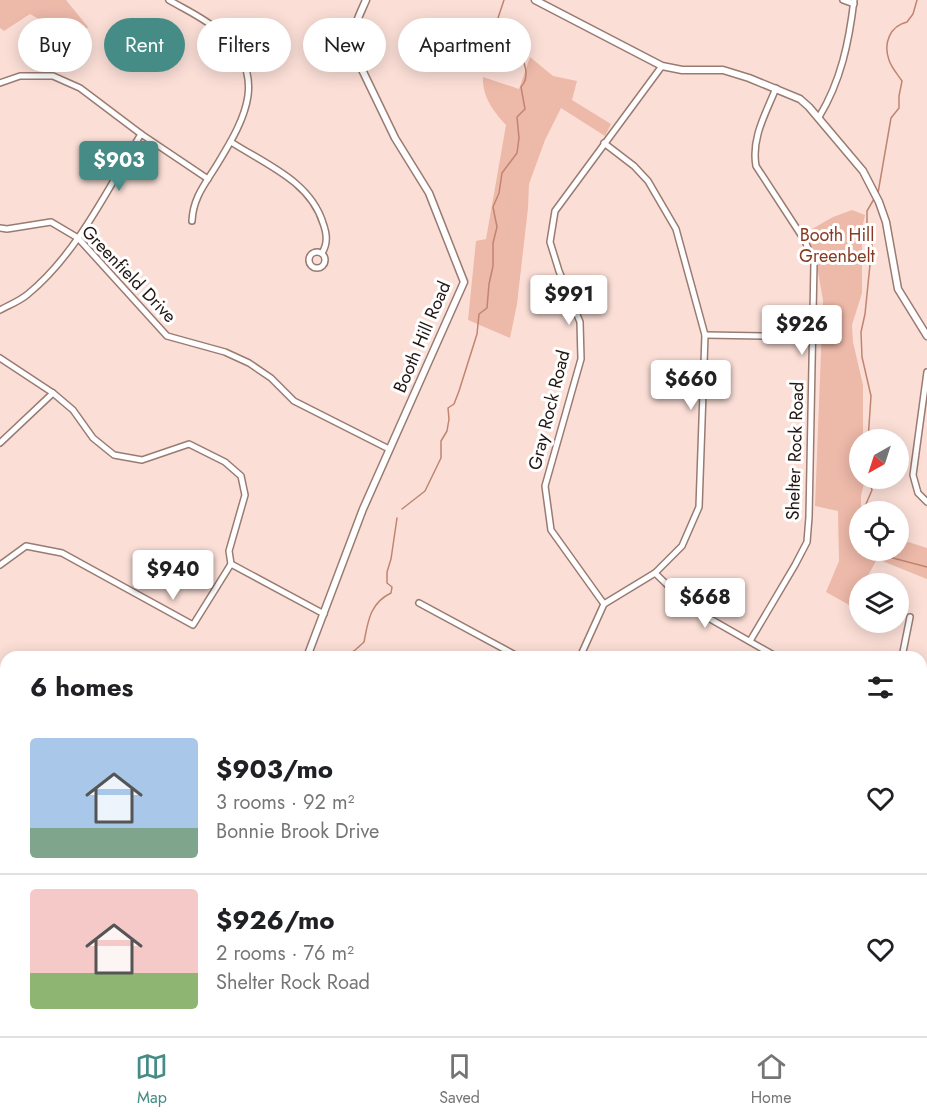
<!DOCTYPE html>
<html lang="en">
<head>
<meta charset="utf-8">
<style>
  body { margin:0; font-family:Jost,sans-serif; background:#f6f6f6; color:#202124; height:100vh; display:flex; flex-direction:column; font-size:22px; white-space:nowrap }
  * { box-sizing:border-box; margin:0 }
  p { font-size:20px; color:#757577 }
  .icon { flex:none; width:33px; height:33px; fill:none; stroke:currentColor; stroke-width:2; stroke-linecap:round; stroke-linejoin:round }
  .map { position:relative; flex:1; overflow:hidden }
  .panel { position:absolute; left:0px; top:651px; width:927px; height:386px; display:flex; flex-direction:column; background:#fff; border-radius:18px 18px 0 0; box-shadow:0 3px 15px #0003 }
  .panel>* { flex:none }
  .guide { position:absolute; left:18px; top:18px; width:600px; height:54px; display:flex; gap:12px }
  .needle { width:39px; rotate:219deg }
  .fabs { position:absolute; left:849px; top:429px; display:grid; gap:12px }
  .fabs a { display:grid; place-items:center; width:60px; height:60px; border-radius:50%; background:#fff; box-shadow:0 3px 15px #0003; font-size:30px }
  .price { position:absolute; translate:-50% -51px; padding:0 14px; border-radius:6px; background:#fff; color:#222; font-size:20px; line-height:39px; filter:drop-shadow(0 2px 3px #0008) }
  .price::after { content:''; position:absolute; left:50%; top:36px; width:18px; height:14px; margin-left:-9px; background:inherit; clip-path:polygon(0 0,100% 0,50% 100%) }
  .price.active { background:#458c86; color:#fff }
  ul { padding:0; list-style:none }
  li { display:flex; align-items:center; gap:18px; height:150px; padding:0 30px }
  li+li { border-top:2px solid #e0e0e0 }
  li span { display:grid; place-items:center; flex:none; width:168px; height:120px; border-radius:6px; color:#555 }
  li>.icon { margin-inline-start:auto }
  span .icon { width:72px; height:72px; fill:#fffc; stroke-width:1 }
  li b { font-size:26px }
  h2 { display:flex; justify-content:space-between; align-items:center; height:72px; padding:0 30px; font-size:26px }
  .chip { padding:0 21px; border-radius:27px; background:#fff; box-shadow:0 3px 15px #0003; font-size:21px; line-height:54px }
  .chip.active { background:#458c86; color:#fff }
  .tab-bar { display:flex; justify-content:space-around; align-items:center; height:84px; border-top:2px solid #e0e0e0; background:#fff; font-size:16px; color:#757577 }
  .tab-bar a { display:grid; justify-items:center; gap:3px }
  .tab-bar .active { color:#458c86 }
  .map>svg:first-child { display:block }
  .green { fill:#edb9a9 }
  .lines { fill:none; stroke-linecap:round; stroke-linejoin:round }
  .stream { stroke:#c18471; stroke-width:1.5 }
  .minor-casing { stroke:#997b71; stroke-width:8 }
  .tertiary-casing { stroke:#997b71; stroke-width:9 }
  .minor { stroke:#fff; stroke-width:5 }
  .tertiary { stroke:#fff; stroke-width:6 }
  .labels { text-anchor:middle; stroke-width:6; stroke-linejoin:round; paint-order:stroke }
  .park-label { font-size:18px; fill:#873b22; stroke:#fff }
  .street-label { font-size:18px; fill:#221713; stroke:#fff }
</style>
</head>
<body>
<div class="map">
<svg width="927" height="1036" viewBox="0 0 927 1036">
  <rect width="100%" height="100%" fill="#fbdfd7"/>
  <g class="green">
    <polygon points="0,0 66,0 88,27 80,35 52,18 44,22 30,14 4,31 0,28"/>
    <path d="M530,57L553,76L577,81L572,100L611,124L605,136L561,108L545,140L529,184L528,208L517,304L510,338L468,320L476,241L486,239L506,125C494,112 482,97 483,77L519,89Z"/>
    <polygon points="852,210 865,215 862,229 862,293 852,325 853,342 863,385 863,439 860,440 860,478 865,479 861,496 861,511 860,512 860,550 898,550 899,539 927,548 927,579 877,559 864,583 860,584 859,591 851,606 826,592 839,561 838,511 815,506 823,300 816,261 805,233 833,217"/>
    <polygon points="921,777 927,780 927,885 921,880"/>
    <polygon points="821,1031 821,1030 880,1031 880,1036 822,1036"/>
  </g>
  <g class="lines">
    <g class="stream">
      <path d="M878,193L891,118L899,108V96L902,81C898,75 891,67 889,60C883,43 890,26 907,22L913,14L917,0"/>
      <polyline points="868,440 871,396 862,357 861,332 865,314 872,245 867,227 867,211 874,199"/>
      <polyline points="860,456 860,460"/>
      <polyline points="865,478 870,483 872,490 866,504 865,512"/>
      <path d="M402,509L425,491L441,458V441L447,431L449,419L448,408L454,404L459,391L477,334L479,314L487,308L489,284L493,266V243L497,227L493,207L499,193L502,173L517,153L519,138L517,117L525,109L521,87C532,75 523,53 510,45C507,44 504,43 501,41L495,27L504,0"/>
      <polyline points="872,550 874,553 927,567"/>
      <path d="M343,657L354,651L364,642C368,621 370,603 391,593L392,587L387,583V572L391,559L397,518"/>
      <polyline points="921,840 927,824"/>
      <polyline points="878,1036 878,1030"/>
    </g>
    <defs>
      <g id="minor">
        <path d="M169,0C186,10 206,19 220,32C269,75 246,117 218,163C206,183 193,197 192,221"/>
        <polyline points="843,0 854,4"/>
        <polyline points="0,83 20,76 53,76 80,88 141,134 208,179"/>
        <path d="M819,117C841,81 849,42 854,0"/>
        <path d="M231,142C265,164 310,181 323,223C327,234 328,243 322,253"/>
        <polyline points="0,228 7,229 51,222 78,238 167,336 225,352 249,363 271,378 294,401 389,449"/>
        <circle cx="317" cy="260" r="8"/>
        <path d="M0,310C9,305 20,301 28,294C77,254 109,187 141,134"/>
        <polyline points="705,335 814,337"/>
        <polyline points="0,358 53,393 73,410 93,438 114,455 142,460 189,444 225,462 241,476 245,495 229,551 231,564"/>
        <polyline points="927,372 913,475 918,493 927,502"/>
        <polyline points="0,443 53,393"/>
        <polyline points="0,565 26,546 62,553 193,625 231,564 324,614"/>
        <polyline points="655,573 691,608 777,657"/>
        <polyline points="419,603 519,657"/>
        <polyline points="604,604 551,530 545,486 581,359 580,322 559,271 550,242 555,211 662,66"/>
        <path d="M750,641L795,565L807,542L809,517L814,263L805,241L756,166C751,138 766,113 776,88"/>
        <polyline points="580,657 604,604 655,573 682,546 699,507 705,335 676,229 648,181 634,166 604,143"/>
        <polyline points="902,657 910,617"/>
        <polyline points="0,792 6,794"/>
        <polyline points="0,918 6,920"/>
        <polyline points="921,944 927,948"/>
        <polyline points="626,1030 638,1036"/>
        <polyline points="768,1036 771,1030"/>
      </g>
      <g id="tertiary">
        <polyline points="535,0 662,66 682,70 723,70 749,78 800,99 809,107 863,171 879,202 886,222 898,289 927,336"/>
        <path d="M307,657L363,509L464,282L429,193L395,138L355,55C350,31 357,21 366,0"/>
        <polyline points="174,1036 176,1030"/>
      </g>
    </defs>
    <use href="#minor" class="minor-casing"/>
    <use href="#tertiary" class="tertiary-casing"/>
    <use href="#minor" class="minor"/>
    <use href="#tertiary" class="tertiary"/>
  </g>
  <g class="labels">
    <g class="park-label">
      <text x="837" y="241">Booth Hill<tspan x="837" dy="21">Greenbelt</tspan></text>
    </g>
    <g class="street-label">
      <text transform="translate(129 274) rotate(46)" y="6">Greenfield Drive</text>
      <text transform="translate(422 337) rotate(-67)" y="6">Booth Hill Road</text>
      <text transform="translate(549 410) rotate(-76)" y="6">Gray Rock Road</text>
      <text transform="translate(795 451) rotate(-88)" y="6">Shelter Rock Road</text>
    </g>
  </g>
</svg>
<div class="fabs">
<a><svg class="needle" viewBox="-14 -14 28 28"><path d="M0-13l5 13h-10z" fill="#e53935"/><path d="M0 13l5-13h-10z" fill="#757577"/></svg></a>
<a><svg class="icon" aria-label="locate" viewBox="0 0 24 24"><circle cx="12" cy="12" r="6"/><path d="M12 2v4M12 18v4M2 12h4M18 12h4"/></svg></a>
<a><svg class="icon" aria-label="layers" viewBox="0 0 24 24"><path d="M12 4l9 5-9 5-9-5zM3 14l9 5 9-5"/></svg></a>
</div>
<b class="price active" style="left:119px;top:192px">$903</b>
<b class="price" style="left:569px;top:326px">$991</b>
<b class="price" style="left:802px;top:356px">$926</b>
<b class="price" style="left:691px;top:411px">$660</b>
<b class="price" style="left:173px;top:601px">$940</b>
<b class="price" style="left:705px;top:629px">$668</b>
<div class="guide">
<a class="chip">Buy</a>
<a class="chip active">Rent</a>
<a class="chip">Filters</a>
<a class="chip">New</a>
<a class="chip">Apartment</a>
</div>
<section class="panel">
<h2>6 homes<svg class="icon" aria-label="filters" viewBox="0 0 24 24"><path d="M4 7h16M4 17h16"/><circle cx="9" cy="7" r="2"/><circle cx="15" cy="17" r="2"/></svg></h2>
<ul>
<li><span style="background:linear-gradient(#a9c7e8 75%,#7fa58c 0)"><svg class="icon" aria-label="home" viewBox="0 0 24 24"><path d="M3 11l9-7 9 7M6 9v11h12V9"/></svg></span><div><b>$903/mo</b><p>3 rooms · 92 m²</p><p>Bonnie Brook Drive</p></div><svg class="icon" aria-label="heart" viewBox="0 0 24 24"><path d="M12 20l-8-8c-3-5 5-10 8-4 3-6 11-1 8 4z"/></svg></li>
<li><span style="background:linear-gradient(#f6c9c9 70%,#8fb573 0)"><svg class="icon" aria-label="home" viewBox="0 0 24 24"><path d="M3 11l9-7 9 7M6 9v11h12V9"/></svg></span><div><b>$926/mo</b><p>2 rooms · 76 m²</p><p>Shelter Rock Road</p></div><svg class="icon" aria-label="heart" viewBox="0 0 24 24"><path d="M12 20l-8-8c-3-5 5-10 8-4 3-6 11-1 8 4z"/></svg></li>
</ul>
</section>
</div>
<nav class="tab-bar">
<a class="active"><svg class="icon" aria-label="map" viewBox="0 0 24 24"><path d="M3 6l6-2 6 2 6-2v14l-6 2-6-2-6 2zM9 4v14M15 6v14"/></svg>Map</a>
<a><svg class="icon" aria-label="saved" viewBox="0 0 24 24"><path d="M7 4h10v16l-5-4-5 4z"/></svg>Saved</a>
<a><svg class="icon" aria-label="home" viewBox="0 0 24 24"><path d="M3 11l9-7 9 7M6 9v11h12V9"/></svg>Home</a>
</nav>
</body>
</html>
